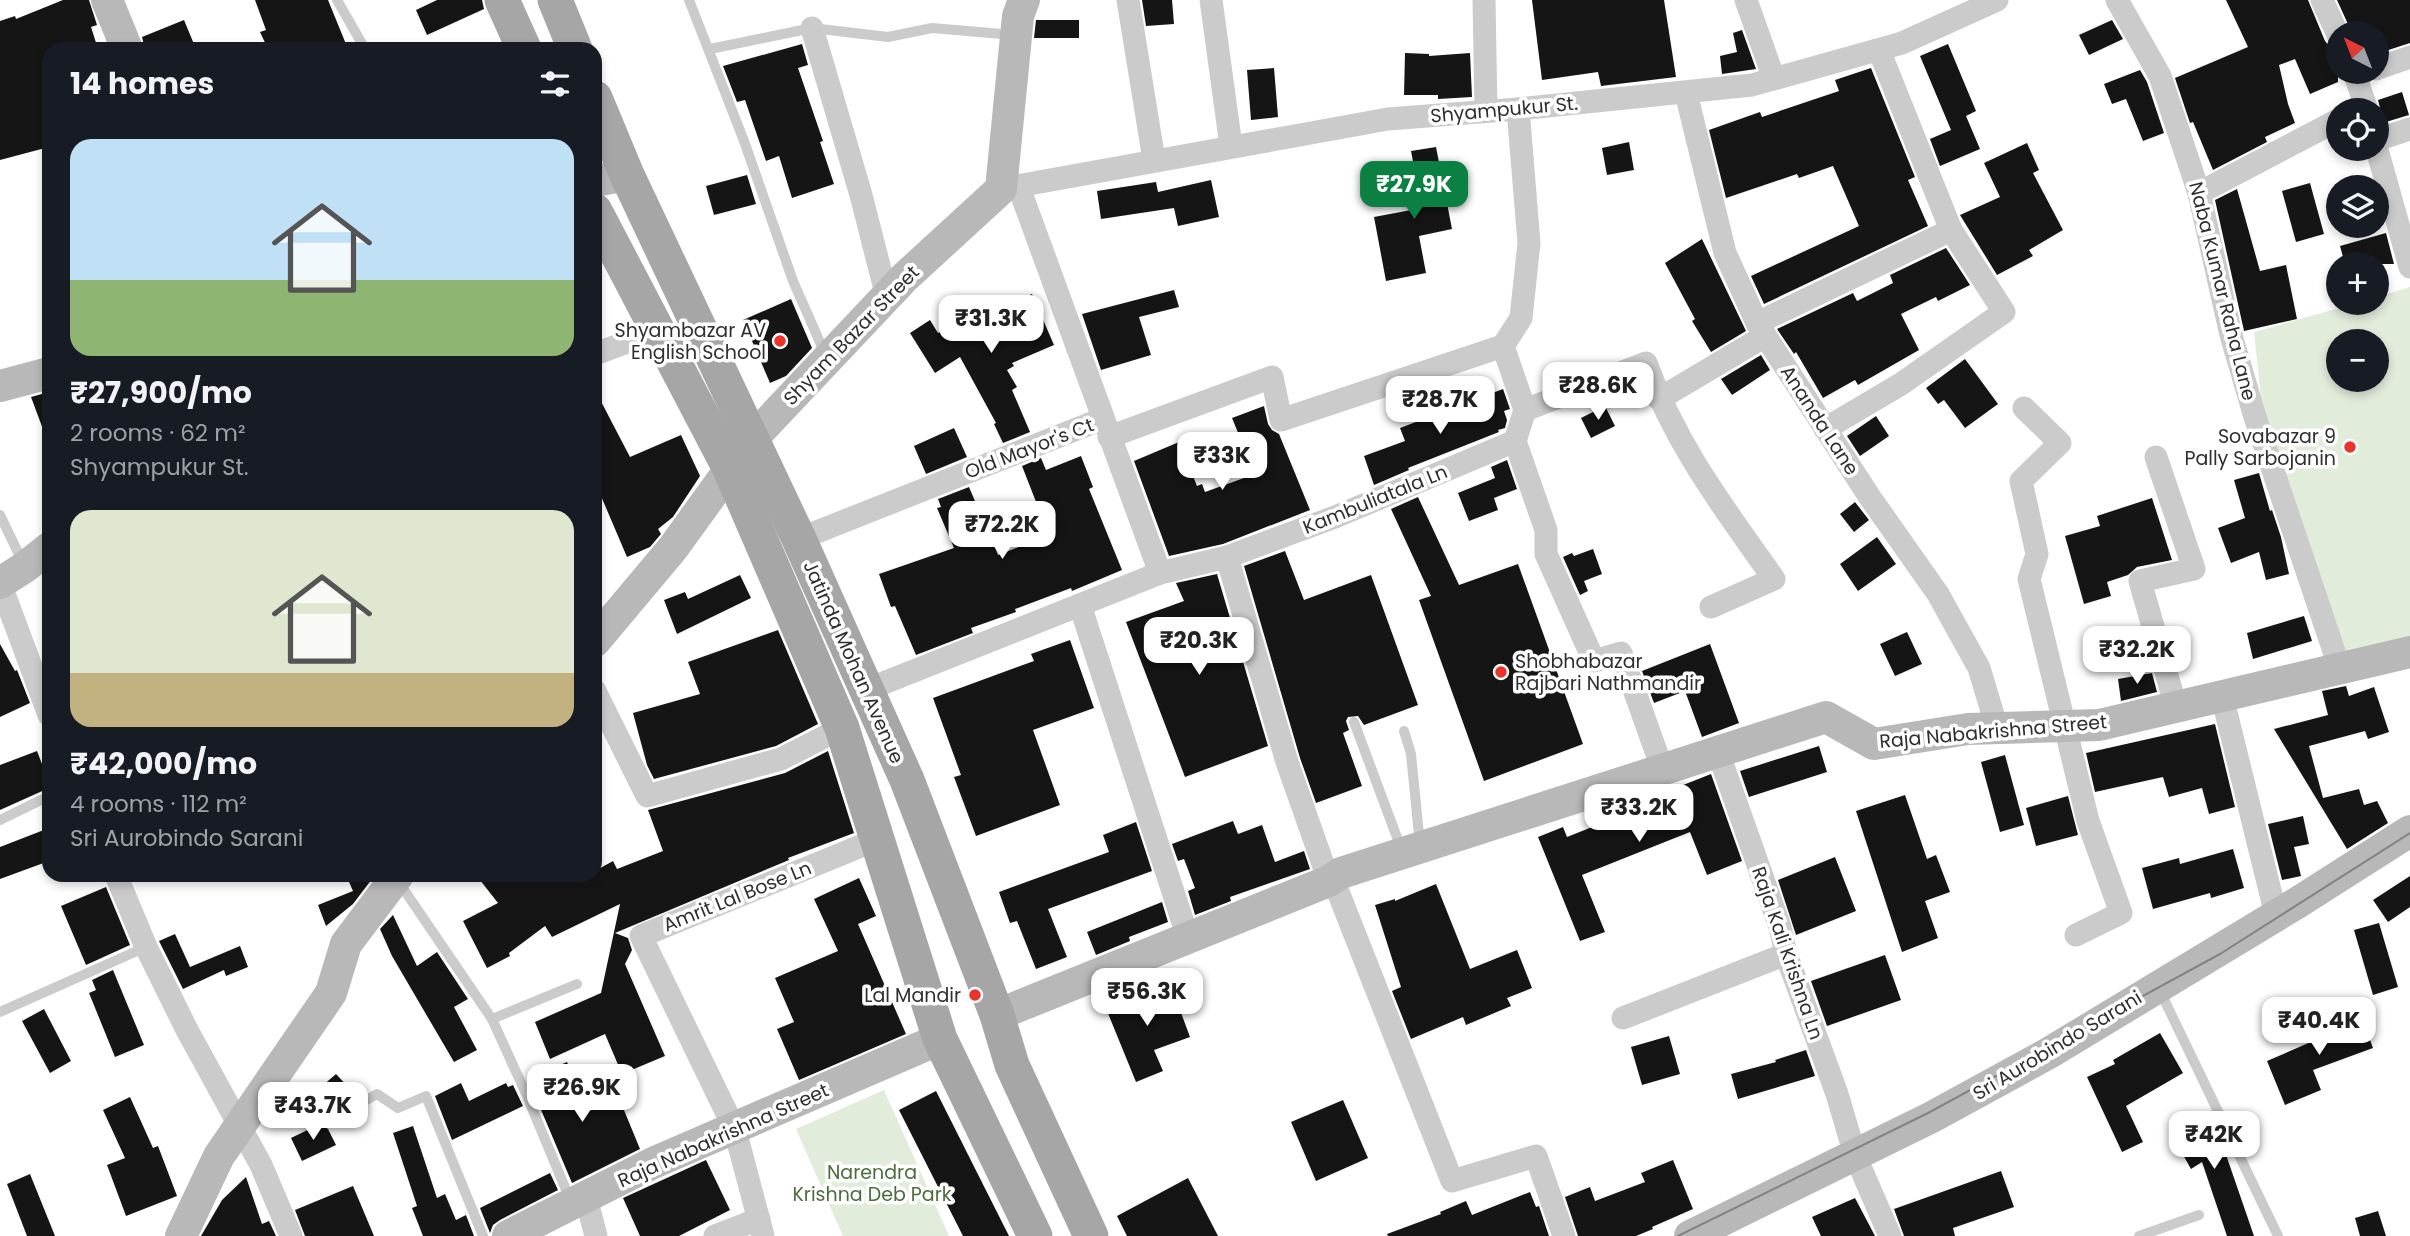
<!DOCTYPE html>
<html lang="en">
<head>
<meta charset="utf-8">
<style>
  body { margin:0; font-family:Poppins,sans-serif; background:#20242c; color:#f1f3f6; height:100vh; display:flex; flex-direction:column; font-size:26px; white-space:nowrap }
  * { box-sizing:border-box; margin:0 }
  p { font-size:23px; color:#9ea1a6 }
  .icon { flex:none; width:38px; height:38px; fill:none; stroke:currentColor; stroke-width:2; stroke-linecap:round; stroke-linejoin:round }
  .map { position:relative; flex:1; overflow:hidden }
  .side { position:absolute; left:42px; top:42px; width:560px; height:840px; display:flex; flex-direction:column; background:#171b24; border-radius:21px; box-shadow:0 4px 10px #0003 }
  .side>* { flex:none }
  .needle { width:46px; rotate:318deg }
  .fabs { position:absolute; left:2326px; top:21px; display:grid; gap:14px }
  .fabs a { display:grid; place-items:center; width:63px; height:63px; border-radius:50%; background:#171b24; box-shadow:0 4px 10px #0003; font-size:35px }
  .price { position:absolute; translate:-50% -60px; padding:0 16px; border-radius:14px; background:#fff; color:#222; font-size:23px; line-height:46px; filter:drop-shadow(0 2px 4px #0008) }
  .price::after { content:''; position:absolute; left:50%; top:42px; width:21px; height:16px; margin-left:-10px; background:inherit; clip-path:polygon(0 0,100% 0,50% 100%) }
  .price.current { background:#0b8043; color:#fff }
  ul { padding:0; list-style:none }
  li { display:grid; align-content:center; gap:14px; height:371px; padding:0 28px }
  li span { display:grid; place-items:center; height:217px; border-radius:21px; color:#555 }
  li>.icon { margin-inline-start:auto }
  span .icon { width:126px; height:126px; fill:#fffc; stroke-width:1 }
  li b { font-size:30px }
  h2 { display:flex; justify-content:space-between; align-items:center; height:84px; padding:0 28px; font-size:30px }
  .map>svg:first-child { display:block }
  .green { fill:#e2ecdb; fill-rule:evenodd }
  .building { fill:#151515 }
  .lines { fill:none; stroke-linecap:round; stroke-linejoin:round }
  .lane { stroke:#cbcbcb; stroke-width:10 }
  .street { stroke:#cbcbcb; stroke-width:23 }
  .secondary { stroke:#b8b8b8; stroke-width:32 }
  .primary { stroke:#a6a6a6; stroke-width:35 }
  .tram { stroke:#838383; stroke-width:2 }
  .poi-dot { fill:#ec3329; stroke:#fff; stroke-width:2.5 }
  .labels { text-anchor:middle; stroke-width:7; stroke-linejoin:round; paint-order:stroke }
  .street-label { font-size:19px; fill:#2e2e2e; stroke:#fff }
  .poi-label { font-size:19px; fill:#2e2e2e; stroke:#fff; text-anchor:end }
  .park-label { font-size:19px; fill:#4b6c3a; stroke:#fff }
</style>
</head>
<body>
<div class="map">
<svg width="2410" height="1236" viewBox="0 0 2410 1236">
  <rect width="100%" height="100%" fill="#fff"/>
  <g class="green">
    <path d="M2410,287V640L2347,653L2263,417L2254,332L2357,303H2376L2377,297ZM2338,341H2376V380H2338Z"/>
    <polygon points="884,1090 949,1236 843,1236 796,1129"/>
  </g>
  <g class="building">
    <polygon points="63,0 89,0 97,25 91,27 98,49 49,49 49,147 0,160 0,21 15,16 16,19"/>
    <polygon points="255,0 328,0 348,49 268,49 260,32 266,30"/>
    <polygon points="437,0 482,0 484,9 427,35 416,10"/>
    <polygon points="1142,0 1172,0 1174,24 1146,26"/>
    <polygon points="1532,0 1664,0 1676,77 1601,86 1598,72 1542,80"/>
    <polygon points="2226,0 2308,0 2325,41 2330,47 2338,49 2338,82 2310,94 2295,59 2279,65 2288,104 2295,123 2265,137 2267,142 2213,170 2193,122 2190,123 2175,78 2248,47"/>
    <polygon points="2337,0 2410,0 2410,43 2376,54 2376,33 2352,33"/>
    <polygon points="184,20 196,49 145,49 142,37"/>
    <polygon points="1036,20 1079,20 1079,38 1034,38"/>
    <polygon points="2112,20 2123,39 2089,55 2079,35"/>
    <polygon points="1742,30 1756,69 1722,74 1720,56 1737,52 1733,33"/>
    <polygon points="802,44 808,65 798,68 823,141 820,142 834,184 792,198 779,156 766,161 745,100 737,102 723,66"/>
    <polygon points="1948,44 1976,111 1966,116 1980,149 1940,166 1930,139 1951,130 1920,56"/>
    <polygon points="1405,53 1429,54 1429,56 1470,53 1472,97 1438,99 1438,95 1404,95"/>
    <polygon points="1274,68 1278,117 1251,120 1247,70"/>
    <polygon points="1871,68 1915,177 1908,180 1928,226 1764,304 1751,276 1859,226 1833,166 1799,178 1797,174 1726,198 1709,130 1760,112 1762,117 1839,91 1835,80"/>
    <polygon points="2140,70 2147,82 2164,133 2143,141 2126,99 2112,104 2104,84"/>
    <polygon points="2402,92 2409,115 2376,125 2381,112 2378,100"/>
    <polygon points="1629,142 1634,170 1607,175 1602,148"/>
    <polygon points="2027,143 2039,170 2033,173 2063,230 2029,250 2033,256 1997,275 1960,215 2000,197 1984,163"/>
    <polygon points="1436,147 1452,229 1419,236 1426,273 1386,281 1374,217 1422,208 1411,151"/>
    <polygon points="747,175 756,204 714,215 706,186"/>
    <polygon points="1211,180 1219,217 1178,226 1174,208 1101,219 1097,191 1156,182 1158,192"/>
    <polygon points="2310,183 2324,234 2296,242 2282,191"/>
    <polygon points="2237,189 2260,271 2286,265 2297,319 2244,331 2215,200"/>
    <polygon points="2386,233 2394,264 2345,264 2340,246"/>
    <polygon points="1702,239 1746,331 1711,352 1692,321 1695,319 1665,263"/>
    <polygon points="1946,248 1970,285 1938,301 1936,297 1901,314 1919,350 1858,385 1855,380 1823,398 1796,352 1794,354 1777,329 1853,293 1857,301 1893,283 1890,275"/>
    <polygon points="1174,290 1179,307 1139,317 1151,355 1101,370 1082,314"/>
    <polygon points="1032,294 1054,345 1012,363 1014,366 1007,370 1017,387 1012,390 1030,432 1003,443 994,424 996,423 960,357 935,373 910,333 930,320 938,333 982,309 985,314"/>
    <polygon points="791,299 812,348 786,376 770,383 743,320"/>
    <polygon points="1761,355 1770,370 1732,395 1721,379"/>
    <polygon points="1965,359 1998,404 1965,428 1944,400 1938,404 1926,388"/>
    <polygon points="1503,389 1510,409 1504,411 1507,420 1505,428 1498,430 1499,432 1408,468 1409,470 1374,485 1364,456 1405,441 1400,428"/>
    <polygon points="595,390 630,457 681,435 700,476 673,517 658,529 661,534 650,547 627,557 595,482"/>
    <polygon points="49,392 49,440 47,440 31,397"/>
    <polygon points="1264,406 1268,424 1272,430 1279,434 1310,510 1223,544 1169,556 1134,461 1179,442 1197,486 1202,484 1205,492 1255,474 1232,418"/>
    <polygon points="1605,406 1615,426 1591,438 1581,418"/>
    <polygon points="1876,416 1889,436 1860,456 1847,436"/>
    <polygon points="954,428 967,457 926,474 914,446"/>
    <polygon points="1081,456 1093,487 1089,489 1122,570 1072,591 1071,588 1015,609 1016,612 971,628 973,633 916,655 895,606 891,607 879,574 954,548 937,508 941,507 938,499 969,487 998,555 1049,535 1022,466 1041,458 1046,470"/>
    <polygon points="1507,460 1517,489 1494,498 1498,510 1469,521 1458,493 1495,478 1491,467"/>
    <polygon points="2259,473 2270,511 2272,510 2281,537 2289,574 2266,580 2259,552 2231,563 2218,528 2245,518 2234,480"/>
    <polygon points="1418,497 1459,585 1518,564 1583,744 1484,781 1419,600 1431,596 1391,509"/>
    <polygon points="2152,498 2172,560 2137,567 2128,575 2107,582 2111,596 2084,604 2065,536 2100,526 2097,516"/>
    <polygon points="1855,502 1869,520 1854,532 1840,514"/>
    <polygon points="1877,537 1896,564 1858,591 1840,564"/>
    <polygon points="1593,549 1602,574 1584,581 1588,591 1580,595 1563,557 1572,553 1574,556"/>
    <polygon points="1285,551 1304,600 1371,575 1418,705 1364,725 1358,716 1348,717 1346,721 1349,730 1343,733 1362,786 1316,803 1300,758 1244,566"/>
    <polygon points="1217,574 1268,746 1185,777 1126,622 1184,601 1176,583"/>
    <polygon points="740,575 751,598 677,634 664,600 685,592 688,599"/>
    <polygon points="2304,616 2312,641 2253,659 2247,633"/>
    <polygon points="778,630 818,724 776,746 654,779 647,765 633,713 700,694 688,662"/>
    <polygon points="1907,632 1922,664 1895,676 1880,644"/>
    <polygon points="1070,640 1094,708 1033,730 1060,805 976,836 954,777 961,775 933,698 1034,661 1031,654"/>
    <polygon points="0,644 15,671 17,670 30,703 0,717"/>
    <polygon points="1710,644 1739,723 1702,737 1685,691 1654,703 1642,671"/>
    <polygon points="2152,673 2157,692 2121,701 2118,679"/>
    <polygon points="2346,686 2349,696 2374,687 2389,732 2368,739 2365,731 2309,746 2323,798 2359,789 2364,805 2377,801 2388,823 2347,849 2274,729 2328,715 2322,691"/>
    <polygon points="2215,724 2235,807 2209,814 2202,788 2169,797 2163,777 2095,792 2086,753"/>
    <polygon points="1819,746 1827,772 1749,797 1740,771"/>
    <polygon points="37,751 49,782 49,788 0,810 0,765"/>
    <polygon points="828,751 854,833 788,858 789,860 615,933 628,938 632,950 625,964 665,1056 622,1074 605,1034 550,1059 535,1022 601,993 620,904 552,937 545,926 509,953 510,956 487,968 463,921 498,903 476,875 595,875 595,871 613,861 617,869 663,851 648,810 785,773"/>
    <polygon points="2005,755 2024,825 2000,832 1981,762"/>
    <polygon points="1711,774 1742,861 1707,875 1690,832 1582,875 1605,932 1580,941 1538,837 1563,827 1567,837 1675,794 1673,789"/>
    <polygon points="1905,795 1927,859 1936,855 1950,892 1925,901 1938,938 1902,952 1856,811"/>
    <polygon points="2068,796 2078,835 2036,846 2026,808"/>
    <polygon points="2303,816 2309,844 2294,847 2301,876 2282,880 2268,824"/>
    <polygon points="1233,821 1238,834 1262,825 1275,862 1304,851 1310,869 1230,897 1231,901 1195,915 1188,891 1195,888 1184,859 1178,861 1172,844"/>
    <polygon points="1136,822 1152,871 1048,909 1067,957 1036,969 1017,921 1010,923 999,892 1109,852 1103,835"/>
    <polygon points="49,828 49,861 0,879 0,847"/>
    <polygon points="2233,849 2244,888 2211,898 2210,893 2153,909 2142,868 2179,858 2180,864"/>
    <polygon points="1835,857 1856,911 1796,935 1778,880"/>
    <polygon points="346,875 375,875 353,904 326,926 318,905 353,891"/>
    <polygon points="2410,876 2410,907 2388,922 2373,900"/>
    <polygon points="859,878 876,916 858,924 906,1034 799,1080 777,1029 794,1022 775,978 838,951 814,899"/>
    <polygon points="1436,884 1470,969 1517,950 1532,988 1507,998 1511,1006 1466,1025 1463,1017 1411,1039 1392,991 1401,987 1375,905 1395,899 1395,901"/>
    <polygon points="106,887 130,945 86,965 61,906"/>
    <polygon points="1162,902 1168,922 1129,937 1130,941 1096,955 1087,932"/>
    <polygon points="393,915 417,966 437,952 468,999 454,1007 477,1050 454,1062 392,956 380,929"/>
    <polygon points="2379,923 2398,987 2373,995 2354,930"/>
    <polygon points="175,934 190,967 240,946 248,967 226,976 224,970 183,989 159,941"/>
    <polygon points="1885,955 1901,1000 1827,1026 1811,981"/>
    <polygon points="113,970 144,1045 115,1057 89,993 96,990 92,980"/>
    <polygon points="1170,983 1190,1037 1154,1050 1163,1071 1136,1082 1105,1006 1131,995 1132,997"/>
    <polygon points="44,1009 71,1061 50,1073 22,1021"/>
    <polygon points="2359,1011 2373,1048 2313,1070 2321,1090 2285,1105 2267,1061 2327,1035 2323,1024"/>
    <polygon points="2160,1033 2183,1073 2126,1106 2143,1142 2122,1152 2087,1077 2115,1064 2113,1060"/>
    <polygon points="1669,1036 1680,1074 1642,1085 1631,1047"/>
    <polygon points="1806,1050 1815,1076 1738,1099 1731,1074 1776,1062 1775,1060"/>
    <polygon points="567,1062 589,1111 619,1098 640,1149 572,1183 528,1079"/>
    <polygon points="336,1074 351,1090 337,1104 321,1087"/>
    <polygon points="461,1083 469,1101 506,1083 508,1087 513,1085 523,1106 452,1140 435,1096"/>
    <polygon points="936,1091 1009,1236 963,1236 899,1110"/>
    <polygon points="130,1097 153,1148 158,1146 177,1196 126,1216 107,1165 125,1158 103,1110"/>
    <polygon points="1343,1100 1368,1158 1316,1181 1291,1122"/>
    <polygon points="2204,1111 2223,1146 2254,1236 2227,1236 2202,1162 2191,1169 2169,1130"/>
    <polygon points="320,1124 328,1129 336,1145 302,1161 291,1138"/>
    <polygon points="413,1126 437,1198 445,1194 456,1220 466,1215 474,1236 423,1236 412,1208 417,1206 393,1133"/>
    <polygon points="706,1160 730,1210 679,1236 640,1236 623,1198"/>
    <polygon points="1673,1160 1693,1209 1652,1227 1653,1229 1636,1236 1578,1236 1565,1197 1590,1187 1595,1201 1645,1182 1641,1173"/>
    <polygon points="2001,1171 2014,1207 1953,1228 1955,1236 1904,1236 1894,1209"/>
    <polygon points="550,1173 558,1190 500,1220 493,1225 490,1233 480,1208"/>
    <polygon points="30,1174 55,1236 27,1236 7,1184"/>
    <polygon points="246,1177 262,1224 269,1221 276,1236 201,1236 222,1200"/>
    <polygon points="1188,1178 1218,1236 1127,1236 1117,1216"/>
    <polygon points="353,1186 374,1236 305,1236 295,1210"/>
    <polygon points="1530,1192 1536,1207 1539,1206 1549,1236 1388,1236 1387,1234 1441,1214 1440,1212 1466,1201 1472,1215"/>
    <polygon points="1855,1198 1875,1236 1821,1236 1812,1217"/>
    <polygon points="2378,1211 2386,1236 2360,1236 2355,1218"/>
  </g>
  <g class="lines">
    <g class="lane">
      <polyline points="337,0 365,49"/>
      <polyline points="689,0 744,141 793,281 826,356"/>
      <polyline points="710,49 812,28 888,37 932,28 1014,35"/>
      <polyline points="0,515 24,565"/>
      <polyline points="1354,722 1402,851"/>
      <polyline points="1404,731 1411,754 1420,845"/>
      <polyline points="0,820 49,796"/>
      <polyline points="398,881 492,1019 527,1096 571,1202"/>
      <polyline points="2160,991 2278,1236"/>
      <polyline points="0,1012 146,947"/>
      <polyline points="492,1019 577,984"/>
      <polyline points="276,1078 329,1121 377,1094 398,1108 426,1096 483,1236"/>
      <polyline points="2139,1236 2199,1215"/>
    </g>
    <g class="street">
      <polyline points="1128,0 1154,160"/>
      <polyline points="1211,0 1231,146"/>
      <polyline points="1484,0 1486,110"/>
      <polyline points="1746,0 1774,79"/>
      <polyline points="2117,0 2160,76 2199,193 2231,335 2255,417 2340,669"/>
      <polyline points="2322,0 2338,35"/>
      <polyline points="812,28 861,195 887,297"/>
      <polyline points="2376,69 2410,57"/>
      <polyline points="2354,72 2367,110"/>
      <polyline points="1686,93 1725,253 1757,323 1869,496 1938,594 1979,668 1997,728"/>
      <polyline points="1518,109 1529,243 1521,318 1503,346 1525,410"/>
      <polyline points="2376,140 2410,129"/>
      <polyline points="2376,146 2410,267"/>
      <polyline points="1018,185 1160,573"/>
      <polyline points="1001,189 1388,119 1518,109 1752,85 1902,43 1997,0"/>
      <polyline points="2199,193 2338,120"/>
      <polyline points="1757,323 1951,230"/>
      <polyline points="595,354 657,331"/>
      <polyline points="1659,399 1765,336"/>
      <polyline points="2024,408 2060,443 2021,481 2037,554 2029,579 2088,821 2121,913 2076,935"/>
      <polyline points="1825,429 1901,384 2004,312 1951,230 1879,50"/>
      <polyline points="1109,437 1272,377 1281,420 1503,346"/>
      <polyline points="1515,441 1546,530 1546,554 1594,661 1621,653 1663,771"/>
      <polyline points="2156,457 2194,569 2140,581 2176,707"/>
      <polyline points="799,539 1102,419"/>
      <polyline points="1227,557 1287,762 1329,881"/>
      <polyline points="0,583 49,715"/>
      <polyline points="1080,605 1188,938"/>
      <path d="M866,690L1160,573L1227,557L1335,517L1515,441L1525,410L1646,363C1676,446 1724,508 1774,579L1711,607"/>
      <polyline points="595,691 647,796 781,759 842,728"/>
      <polyline points="2222,696 2276,915"/>
      <polyline points="1718,752 1780,927 1786,954 1837,1094 1855,1155 1890,1236"/>
      <polyline points="116,875 146,947 187,1030 261,1165 291,1236"/>
      <polyline points="1333,879 1452,1181 1536,1156 1564,1236"/>
      <polyline points="1623,1018 1786,954"/>
      <polyline points="586,1198 596,1236"/>
      <polyline points="715,1236 759,1219"/>
      <polyline points="763,1236 735,1130 641,936 878,839"/>
    </g>
    <g class="secondary">
      <polyline points="107,0 127,49"/>
      <polyline points="595,181 627,175"/>
      <polyline points="0,386 49,373"/>
      <polyline points="0,583 25,567 49,548"/>
      <polyline points="595,641 673,548 751,440 904,278 1001,189 1018,16 1024,0"/>
      <polyline points="997,1015 1329,881 1341,873 1826,717 1874,744 1968,729 2099,725 2410,652"/>
      <polyline points="181,1236 219,1156 331,993 346,944 398,875"/>
      <polyline points="508,1236 653,1163 940,1039"/>
      <polyline points="1690,1236 1932,1117 2049,1053 2297,903 2410,831"/>
    </g>
    <g class="primary">
      <polyline points="502,0 524,49"/>
      <polyline points="555,0 575,49"/>
      <polyline points="595,98 627,175 799,539 907,780 997,1015 1012,1065 1091,1236"/>
      <polyline points="595,211 730,469 842,728 940,1039 1035,1236"/>
    </g>
    <polyline class="tram" points="1678,1236 1928,1113 2220,954 2410,833"/>
  </g>
  <g class="poi-dot">
    <circle cx="780" cy="341" r="7"/>
    <circle cx="2350" cy="447" r="7"/>
    <circle cx="1501" cy="672" r="7"/>
    <circle cx="975" cy="995" r="7"/>
  </g>
  <g class="labels">
    <g class="street-label">
      <text transform="translate(1504 109) rotate(-5)" y="7">Shyampukur St.</text>
      <text transform="translate(2223 291) rotate(76)" y="7">Naba Kumar Raha Lane</text>
      <text transform="translate(851 335) rotate(-46)" y="7">Shyam Bazar Street</text>
      <text transform="translate(1820 420) rotate(57)" y="7">Ananda Lane</text>
      <text transform="translate(1029 448) rotate(-21)" y="7">Old Mayor's Ct</text>
      <text transform="translate(1375 499) rotate(-22)" y="7">Kambuliatala Ln</text>
      <text transform="translate(854 662) rotate(66)" y="7">Jatinda Mohan Avenue</text>
      <text transform="translate(1993 731) rotate(-5)" y="7">Raja Nabakrishna Street</text>
      <text transform="translate(737 896) rotate(-22)" y="7">Amrit Lal Bose Ln</text>
      <text transform="translate(1788 953) rotate(71)" y="7">Raja Kali Krishna Ln</text>
      <text transform="translate(2057 1045) rotate(-31)" y="7">Sri Aurobindo Sarani</text>
      <text transform="translate(723 1135) rotate(-24)" y="7">Raja Nabakrishna Street</text>
    </g>
    <g class="poi-label">
      <text x="766" y="337">Shyambazar AV<tspan x="766" dy="22">English School</tspan></text>
      <text x="2336" y="443">Sovabazar 9<tspan x="2336" dy="22">Pally Sarbojanin</tspan></text>
      <text x="1515" y="668" text-anchor="start">Shobhabazar<tspan x="1515" dy="22">Rajbari Nathmandir</tspan></text>
      <text x="961" y="1002">Lal Mandir</text>
    </g>
    <g class="park-label">
      <text x="872" y="1179">Narendra<tspan x="872" dy="22">Krishna Deb Park</tspan></text>
    </g>
  </g>
</svg>
<div class="fabs">
<a><svg class="needle" viewBox="-14 -14 28 28"><path d="M0-13l5 13h-10z" fill="#e53935"/><path d="M0 13l5-13h-10z" fill="#9ea1a6"/></svg></a>
<a><svg class="icon" aria-label="locate" viewBox="0 0 24 24"><circle cx="12" cy="12" r="6"/><path d="M12 2v4M12 18v4M2 12h4M18 12h4"/></svg></a>
<a><svg class="icon" aria-label="layers" viewBox="0 0 24 24"><path d="M12 4l9 5-9 5-9-5zM3 14l9 5 9-5"/></svg></a>
<a>+</a>
<a>−</a>
</div>
<b class="price current" style="left:1414px;top:221px">₹27.9K</b>
<b class="price" style="left:991px;top:355px">₹31.3K</b>
<b class="price" style="left:1598px;top:422px">₹28.6K</b>
<b class="price" style="left:1440px;top:436px">₹28.7K</b>
<b class="price" style="left:1222px;top:492px">₹33K</b>
<b class="price" style="left:1002px;top:561px">₹72.2K</b>
<b class="price" style="left:1199px;top:677px">₹20.3K</b>
<b class="price" style="left:2137px;top:686px">₹32.2K</b>
<b class="price" style="left:1639px;top:844px">₹33.2K</b>
<b class="price" style="left:1147px;top:1028px">₹56.3K</b>
<b class="price" style="left:2319px;top:1057px">₹40.4K</b>
<b class="price" style="left:582px;top:1124px">₹26.9K</b>
<b class="price" style="left:313px;top:1142px">₹43.7K</b>
<b class="price" style="left:2214px;top:1171px">₹42K</b>
<section class="side">
<h2>14 homes<svg class="icon" aria-label="filters" viewBox="0 0 24 24"><path d="M4 7h16M4 17h16"/><circle cx="9" cy="7" r="2"/><circle cx="15" cy="17" r="2"/></svg></h2>
<ul>
<li><span style="background:linear-gradient(#bfe0f5 65%,#8fb573 0)"><svg class="icon" aria-label="home" viewBox="0 0 24 24"><path d="M3 11l9-7 9 7M6 9v11h12V9"/></svg></span><div><b>₹27,900/mo</b><p>2 rooms · 62 m²</p><p>Shyampukur St.</p></div></li>
<li><span style="background:linear-gradient(#dfe7d0 75%,#c2b280 0)"><svg class="icon" aria-label="home" viewBox="0 0 24 24"><path d="M3 11l9-7 9 7M6 9v11h12V9"/></svg></span><div><b>₹42,000/mo</b><p>4 rooms · 112 m²</p><p>Sri Aurobindo Sarani</p></div></li>
</ul>
</section>
</div>
</body>
</html>
